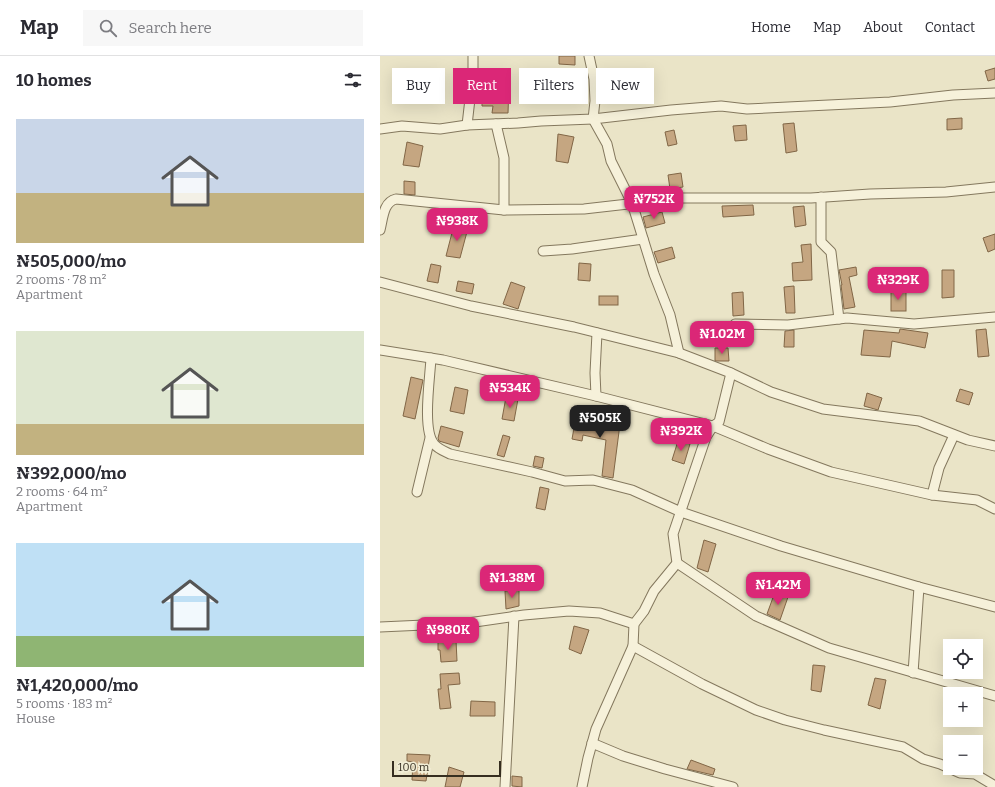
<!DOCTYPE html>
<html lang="en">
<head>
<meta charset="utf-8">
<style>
  body { margin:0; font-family:Bitter,serif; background:#f7f7f7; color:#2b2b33; height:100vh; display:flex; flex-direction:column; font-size:15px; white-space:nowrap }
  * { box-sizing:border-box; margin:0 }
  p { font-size:13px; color:#7c7c81 }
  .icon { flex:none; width:22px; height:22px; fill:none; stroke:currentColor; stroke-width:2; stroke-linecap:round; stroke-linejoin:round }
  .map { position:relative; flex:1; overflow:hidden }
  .drawer { display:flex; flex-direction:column; background:#fff; width:380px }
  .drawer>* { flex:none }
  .top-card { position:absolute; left:12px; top:12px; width:380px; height:36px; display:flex; gap:8px }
  .buttons { position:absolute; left:563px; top:583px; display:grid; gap:8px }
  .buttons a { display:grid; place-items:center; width:40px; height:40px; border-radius:0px; background:#fff; box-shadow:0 4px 16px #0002; font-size:20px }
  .scale { position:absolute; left:12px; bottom:10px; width:109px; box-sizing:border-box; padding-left:4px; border:2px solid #362e20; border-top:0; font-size:11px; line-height:14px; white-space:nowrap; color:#362e20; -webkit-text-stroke:3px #f2eed6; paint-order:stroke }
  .price { position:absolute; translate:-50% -34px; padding:0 9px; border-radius:8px; background:#db2777; color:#fff; font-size:13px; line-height:26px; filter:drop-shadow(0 1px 2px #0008) }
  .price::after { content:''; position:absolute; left:50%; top:24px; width:12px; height:9px; margin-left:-6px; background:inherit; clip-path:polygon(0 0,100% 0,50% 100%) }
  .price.on { background:#222; color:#fff }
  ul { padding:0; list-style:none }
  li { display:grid; align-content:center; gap:8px; height:212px; padding:0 16px }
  li span { display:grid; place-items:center; height:124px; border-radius:0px; color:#555 }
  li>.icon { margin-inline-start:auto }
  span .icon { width:72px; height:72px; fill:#fffc; stroke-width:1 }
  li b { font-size:17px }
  h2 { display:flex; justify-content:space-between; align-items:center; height:48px; padding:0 16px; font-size:17px }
  .tag { padding:0 14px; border-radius:0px; background:#fff; box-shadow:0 4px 16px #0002; font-size:14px; line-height:36px }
  .tag.on { background:#db2777; color:#fff }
  header { display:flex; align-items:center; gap:24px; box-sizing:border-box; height:56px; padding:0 20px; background:#fff; border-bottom:1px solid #e1e1e2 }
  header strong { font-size:19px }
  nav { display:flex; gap:22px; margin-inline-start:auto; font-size:14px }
  .search { width:280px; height:36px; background:#f7f7f7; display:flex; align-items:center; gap:10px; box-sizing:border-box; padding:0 14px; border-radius:0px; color:#7c7c81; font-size:15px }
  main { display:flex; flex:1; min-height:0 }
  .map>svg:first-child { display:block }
  .building { fill:#c5a681; stroke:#816646 }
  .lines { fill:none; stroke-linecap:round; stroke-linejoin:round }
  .minor-casing { stroke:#84785e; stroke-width:11 }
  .minor { stroke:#f6f1da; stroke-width:9 }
</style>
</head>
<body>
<header>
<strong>Map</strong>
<div class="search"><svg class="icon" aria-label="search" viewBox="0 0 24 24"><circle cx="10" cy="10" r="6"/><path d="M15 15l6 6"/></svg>Search here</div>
<nav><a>Home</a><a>Map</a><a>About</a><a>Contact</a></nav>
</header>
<main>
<section class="drawer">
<h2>10 homes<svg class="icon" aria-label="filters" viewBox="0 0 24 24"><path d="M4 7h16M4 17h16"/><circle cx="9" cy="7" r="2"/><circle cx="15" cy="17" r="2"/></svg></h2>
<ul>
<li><span style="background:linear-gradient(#c9d6e8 60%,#c2b280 0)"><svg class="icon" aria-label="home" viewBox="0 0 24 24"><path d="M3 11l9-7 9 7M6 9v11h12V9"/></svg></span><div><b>₦505,000/mo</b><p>2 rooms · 78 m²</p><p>Apartment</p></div></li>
<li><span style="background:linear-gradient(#dfe7d0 75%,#c2b280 0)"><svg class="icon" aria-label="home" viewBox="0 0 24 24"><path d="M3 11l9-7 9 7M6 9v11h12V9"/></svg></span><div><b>₦392,000/mo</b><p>2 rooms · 64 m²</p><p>Apartment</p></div></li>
<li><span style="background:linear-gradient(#bfe0f5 75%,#8fb573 0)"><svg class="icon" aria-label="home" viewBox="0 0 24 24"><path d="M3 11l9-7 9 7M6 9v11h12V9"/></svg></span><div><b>₦1,420,000/mo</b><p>5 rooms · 183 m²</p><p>House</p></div></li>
</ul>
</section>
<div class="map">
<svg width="615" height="731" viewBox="0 0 615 731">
  <rect width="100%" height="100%" fill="#eae4c7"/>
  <g class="building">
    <polygon points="179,0 195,0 195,9 179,8"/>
    <polygon points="615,12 615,23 608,25 605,15"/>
    <polygon points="102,27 110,27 110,29 129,28 128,57 112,57 113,50 102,50"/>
    <polygon points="582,62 582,73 567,74 567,63"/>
    <polygon points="414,67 417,95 406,97 403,68"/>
    <polygon points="366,69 367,84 355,85 353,70"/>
    <polygon points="294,74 297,88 288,90 285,76"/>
    <polygon points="178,78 194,81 188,107 176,105"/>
    <polygon points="27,86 43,90 39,111 23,109"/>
    <polygon points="301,117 303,131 290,133 288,119"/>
    <polygon points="24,125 35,126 35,139 24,138"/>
    <polygon points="373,149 374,159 343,161 342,150"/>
    <polygon points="424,150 426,169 415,171 413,151"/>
    <polygon points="282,156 285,167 266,172 263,161"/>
    <polygon points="74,169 88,172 80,202 66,200"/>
    <polygon points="615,178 615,193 608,196 603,182"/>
    <polygon points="431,188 432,224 413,225 412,207 423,206 421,189"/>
    <polygon points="292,191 295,202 278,207 274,196"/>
    <polygon points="199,207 211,208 210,225 198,224"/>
    <polygon points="51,208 61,210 58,227 47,225"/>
    <polygon points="476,211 477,219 469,221 475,251 464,253 461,229 462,229 459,214"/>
    <polygon points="562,214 574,214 574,241 562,242"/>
    <polygon points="78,225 94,228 92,238 76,235"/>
    <polygon points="131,226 145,231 138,253 123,248"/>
    <polygon points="414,230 415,257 406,257 404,231"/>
    <rect x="511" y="235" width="15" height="20"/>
    <polygon points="363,236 364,259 353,260 352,237"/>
    <rect x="219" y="240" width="19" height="9"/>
    <polygon points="520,273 548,277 545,292 512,285 510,301 481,299 484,274 519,277"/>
    <polygon points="606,273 609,300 598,301 596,274"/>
    <polygon points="414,274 414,291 404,291 405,275"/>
    <polygon points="335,292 348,292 349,305 335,305"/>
    <polygon points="31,321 43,324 35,363 23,360"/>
    <polygon points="75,331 88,334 84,358 70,355"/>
    <polygon points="580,333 593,337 589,349 576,345"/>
    <polygon points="487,337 502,342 498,354 484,350"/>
    <polygon points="126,341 138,343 134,365 122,363"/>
    <polygon points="196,361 213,364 214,361 225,364 224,366 240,368 233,422 222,420 226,384 203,379 202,385 192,383"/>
    <polygon points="61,370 83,376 79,391 59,385 58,382"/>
    <polygon points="123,379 130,381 124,401 117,399"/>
    <polygon points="298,385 310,388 304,408 292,404"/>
    <polygon points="155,400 164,402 162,412 153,410"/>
    <polygon points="160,431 169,433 165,454 156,452"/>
    <polygon points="324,484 336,488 328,516 317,512"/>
    <polygon points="139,534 139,550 126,553 125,535"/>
    <polygon points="395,536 408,541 400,564 387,558"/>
    <polygon points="194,570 209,574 201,598 189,593"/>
    <polygon points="76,584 77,605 61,606 60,594 58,594 58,585"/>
    <polygon points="433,609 445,610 441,636 431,634"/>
    <polygon points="79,617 80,628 68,629 71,652 60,653 58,633 61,633 60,618"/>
    <polygon points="495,622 506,624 500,653 488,649"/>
    <polygon points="91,645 115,646 115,660 90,660"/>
    <polygon points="27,698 50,699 46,725 32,724 33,706 27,705"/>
    <polygon points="311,704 335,713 333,719 307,713"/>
    <polygon points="69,711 84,716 80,731 65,731"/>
    <polygon points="132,720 142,721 142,731 132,730"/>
  </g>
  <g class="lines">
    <defs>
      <g id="minor">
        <polyline points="209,0 214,23 215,45 213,63 227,88 231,105 252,147 274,218 290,259 299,297"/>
        <polyline points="116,68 124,102 124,154"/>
        <polyline points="87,69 93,17 93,0"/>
        <polyline points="0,73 22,70 60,73 87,69 138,67 161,65 213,63 291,54 341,50 367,53 510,46 573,39 615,37"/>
        <polyline points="441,141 441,186 451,196 459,263"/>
        <path d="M0,174C3,163 3,146 16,143L124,154L204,153L301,142H431L490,138L566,136L615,131"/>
        <polyline points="163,195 192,193 263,183"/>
        <polyline points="0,226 91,250 194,271 299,297 351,317 391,336 443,353 539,365 588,384 615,390"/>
        <polyline points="355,268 408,269 467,262 534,268 615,261"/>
        <polyline points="0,294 63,304 216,340 333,370 388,393 451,416 552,439 597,444 615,453"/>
        <path d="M51,302C50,322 42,374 54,388C58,393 64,395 70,398L152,416L185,425L213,424L252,434L301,456L401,490L539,531L615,551"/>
        <polyline points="216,340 215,317 217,277"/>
        <polyline points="37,436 50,382"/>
        <polyline points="552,439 559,412 574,379"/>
        <polyline points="297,507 376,560 449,592 615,640"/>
        <polyline points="0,571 88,567 144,559 189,555 220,557 254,568"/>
        <polyline points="253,590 322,628 376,654 405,664 444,674 523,691 543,703 560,708 580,717 595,718 615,730"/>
        <polyline points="533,617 539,531"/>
        <polyline points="212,687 243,700 285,713 353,731"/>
        <polyline points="125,731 134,560"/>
        <polyline points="202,731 208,702 216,673 253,590 254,568 264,555 274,535 297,507 293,478 326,381 333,370 339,366 351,317"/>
      </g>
    </defs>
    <use href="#minor" class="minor-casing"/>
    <use href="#minor" class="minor"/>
  </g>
</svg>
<div class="buttons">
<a><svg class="icon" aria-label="locate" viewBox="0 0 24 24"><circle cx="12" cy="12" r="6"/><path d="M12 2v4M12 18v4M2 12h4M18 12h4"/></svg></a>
<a>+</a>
<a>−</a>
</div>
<div class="scale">100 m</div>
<b class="price" style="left:274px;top:164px">₦752K</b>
<b class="price" style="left:77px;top:186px">₦938K</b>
<b class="price" style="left:518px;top:245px">₦329K</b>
<b class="price" style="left:342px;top:299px">₦1.02M</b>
<b class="price" style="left:130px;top:353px">₦534K</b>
<b class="price on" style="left:220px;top:383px">₦505K</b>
<b class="price" style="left:301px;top:396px">₦392K</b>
<b class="price" style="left:132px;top:543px">₦1.38M</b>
<b class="price" style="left:398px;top:550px">₦1.42M</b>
<b class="price" style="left:68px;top:595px">₦980K</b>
<div class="top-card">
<a class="tag">Buy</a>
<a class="tag on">Rent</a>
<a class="tag">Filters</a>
<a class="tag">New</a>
</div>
</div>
</main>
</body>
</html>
